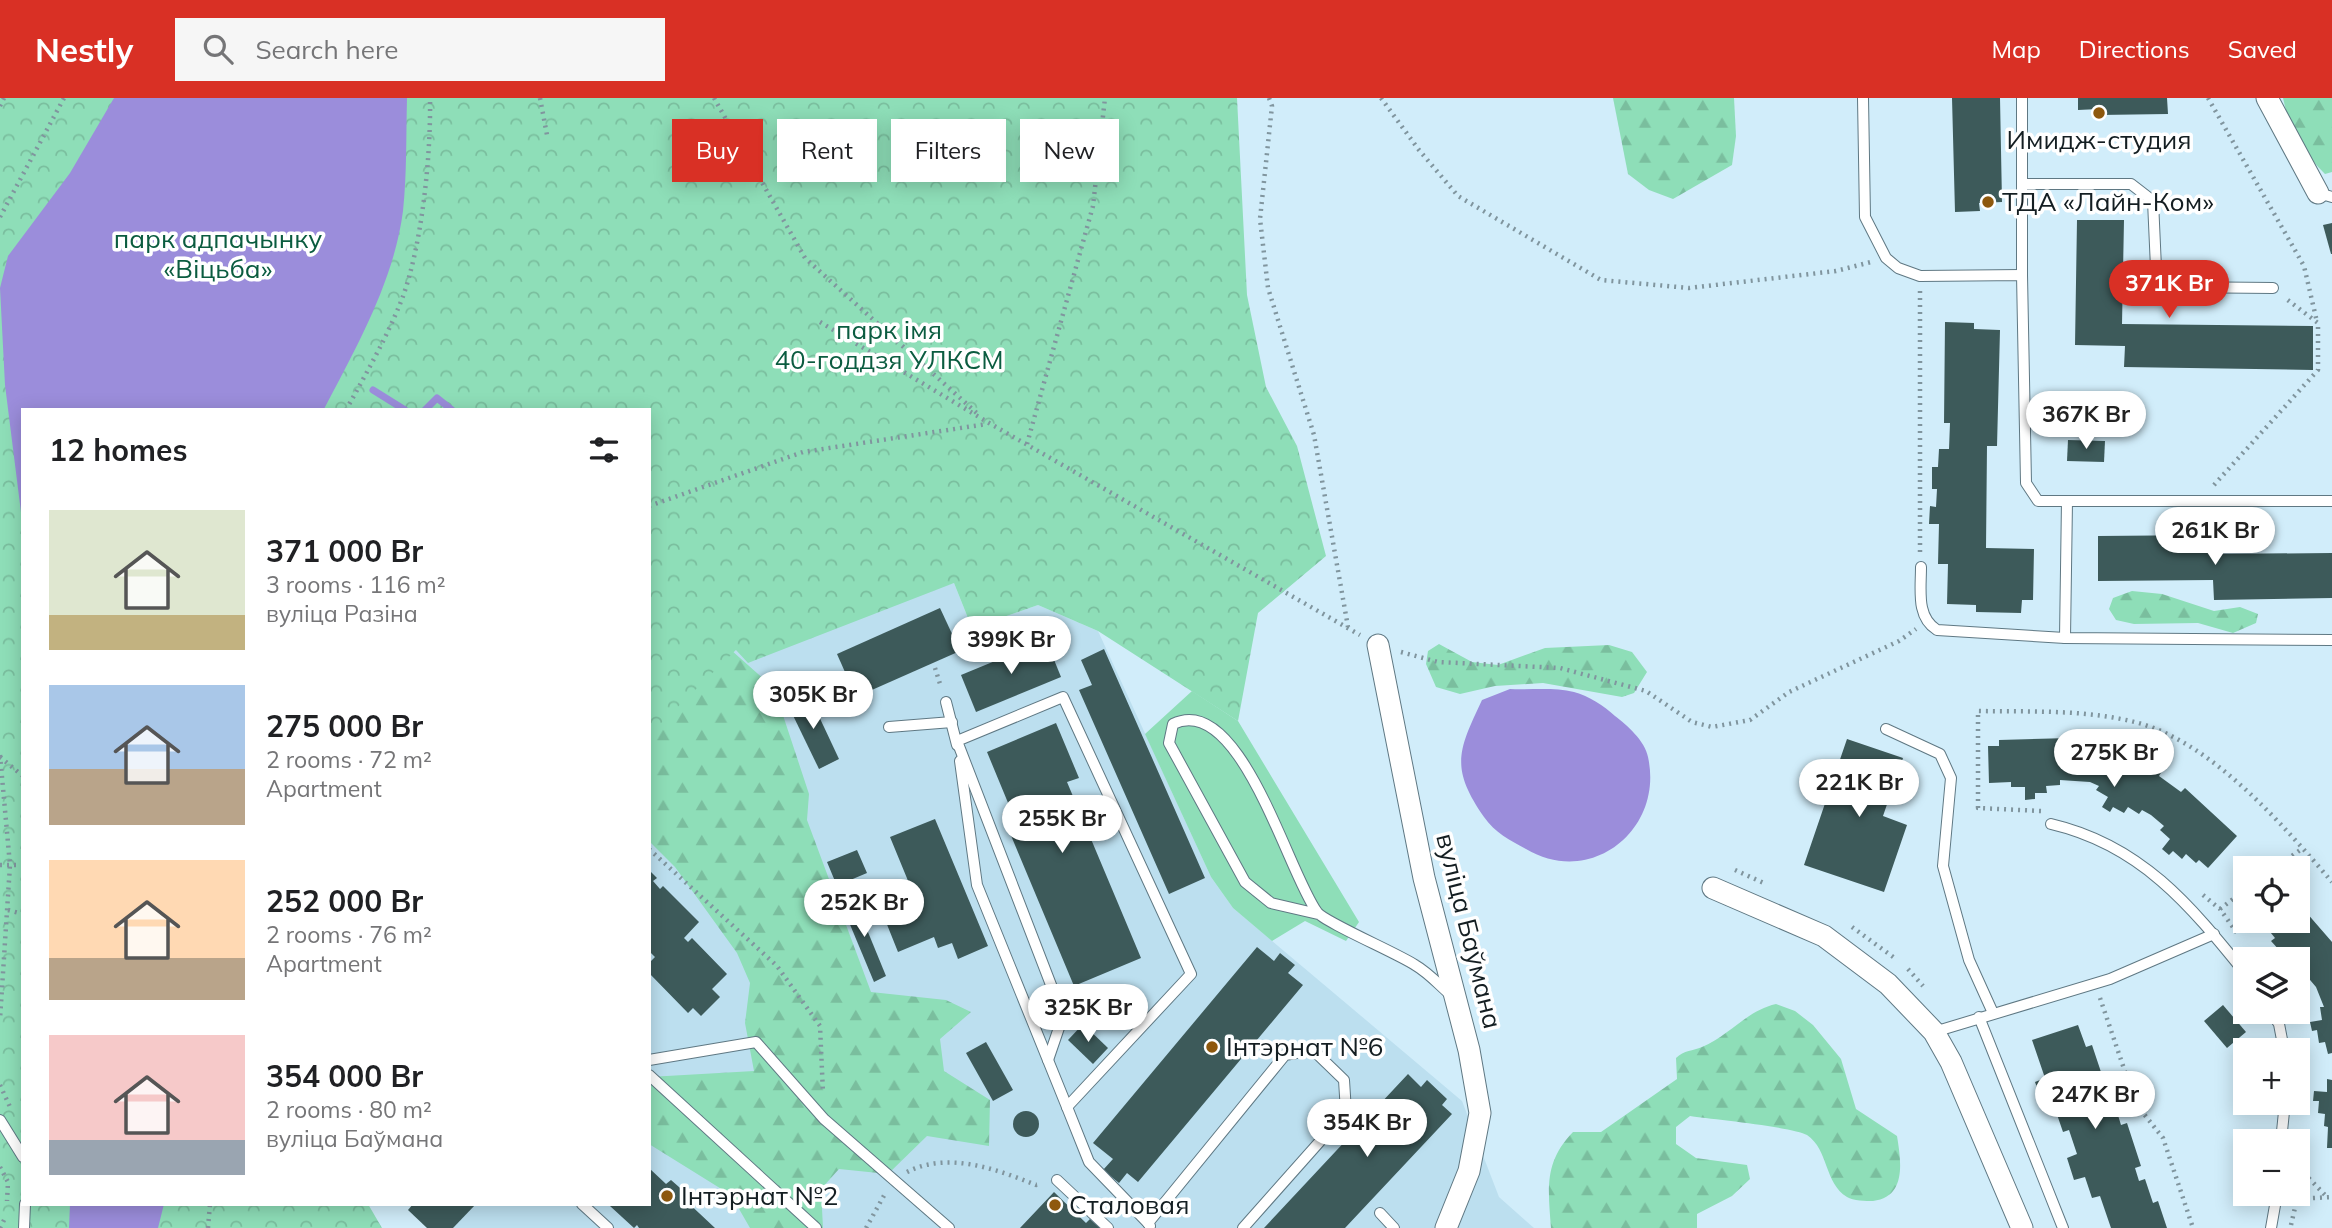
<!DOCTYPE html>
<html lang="en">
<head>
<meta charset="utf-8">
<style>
  body { margin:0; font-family:Mulish,sans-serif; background:#f6f6f6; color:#202124; height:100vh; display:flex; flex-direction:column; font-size:26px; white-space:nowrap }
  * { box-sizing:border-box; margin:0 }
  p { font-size:23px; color:#757577 }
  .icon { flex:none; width:38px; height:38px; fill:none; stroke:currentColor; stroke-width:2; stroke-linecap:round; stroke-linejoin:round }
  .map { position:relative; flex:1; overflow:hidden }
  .panel { position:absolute; left:21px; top:310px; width:630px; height:798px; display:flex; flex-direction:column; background:#fff; border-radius:0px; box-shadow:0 4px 18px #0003 }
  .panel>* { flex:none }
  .top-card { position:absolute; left:672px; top:21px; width:665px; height:63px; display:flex; gap:14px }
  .controls { position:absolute; left:2233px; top:758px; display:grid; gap:14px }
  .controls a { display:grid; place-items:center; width:77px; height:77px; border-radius:0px; background:#fff; box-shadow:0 4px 18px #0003; font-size:35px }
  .price { position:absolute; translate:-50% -60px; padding:0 16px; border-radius:24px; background:#fff; color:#222; font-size:23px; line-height:46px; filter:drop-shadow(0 2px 4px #0008) }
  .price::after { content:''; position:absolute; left:50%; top:42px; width:21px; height:16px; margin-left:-10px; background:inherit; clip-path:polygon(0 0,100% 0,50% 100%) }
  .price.selected { background:#d93025; color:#fff }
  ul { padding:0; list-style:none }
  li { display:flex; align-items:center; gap:21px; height:175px; padding:0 28px }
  li span { display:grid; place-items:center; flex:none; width:196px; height:140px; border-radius:0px; color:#555 }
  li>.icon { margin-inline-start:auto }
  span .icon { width:84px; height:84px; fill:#fffc; stroke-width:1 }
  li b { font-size:30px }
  h2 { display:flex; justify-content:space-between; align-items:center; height:84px; padding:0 28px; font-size:30px }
  .chip { padding:0 24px; border-radius:0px; background:#fff; box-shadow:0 4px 18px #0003; font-size:24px; line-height:63px }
  .chip.selected { background:#d93025; color:#fff }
  header { display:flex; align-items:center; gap:42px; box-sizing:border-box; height:98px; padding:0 35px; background:#d93025; color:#fff }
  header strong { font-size:33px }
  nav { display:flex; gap:38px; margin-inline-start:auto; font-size:24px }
  .search { width:490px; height:63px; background:#f6f6f6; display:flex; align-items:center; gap:18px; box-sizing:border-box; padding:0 24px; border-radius:0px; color:#757577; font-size:26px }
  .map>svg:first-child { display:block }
  .built { fill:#bcdfef }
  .forest { fill:url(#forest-firs) }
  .park { fill:url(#park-crowns) }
  .pitch { fill:#8edeb8 }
  .water { fill:#9b8ddb }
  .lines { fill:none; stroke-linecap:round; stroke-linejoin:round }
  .stream { stroke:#9b8ddb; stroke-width:7 }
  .building { fill:#3d5a5a }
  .service-casing { stroke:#5f7883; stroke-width:12 }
  .minor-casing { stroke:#5f7883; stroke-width:23 }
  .path { stroke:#80959e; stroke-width:4.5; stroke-dasharray:2 5; stroke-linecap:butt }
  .service { stroke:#fff; stroke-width:10 }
  .minor { stroke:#fff; stroke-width:21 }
  .poi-dot { fill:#8e580d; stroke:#fff; stroke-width:2.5 }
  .labels { text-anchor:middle; stroke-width:7; stroke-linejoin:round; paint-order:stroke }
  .poi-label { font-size:26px; fill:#141e22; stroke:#fff; text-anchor:start }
  .park-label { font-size:26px; fill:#0b5c40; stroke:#fff }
  .street-label { font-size:26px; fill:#141e22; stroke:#fff }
</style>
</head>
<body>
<header>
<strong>Nestly</strong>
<div class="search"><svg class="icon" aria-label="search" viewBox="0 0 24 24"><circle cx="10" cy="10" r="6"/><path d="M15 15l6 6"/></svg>Search here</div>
<nav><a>Map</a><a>Directions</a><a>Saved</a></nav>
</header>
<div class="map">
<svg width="2332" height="1130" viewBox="0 0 2332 1130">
  <defs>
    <pattern id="forest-firs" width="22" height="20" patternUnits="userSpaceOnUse" patternTransform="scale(1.75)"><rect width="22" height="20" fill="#8edeb8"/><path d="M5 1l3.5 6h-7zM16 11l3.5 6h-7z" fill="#7abe9e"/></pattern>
    <pattern id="park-crowns" width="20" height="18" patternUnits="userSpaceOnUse" patternTransform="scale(1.75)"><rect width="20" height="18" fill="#8edeb8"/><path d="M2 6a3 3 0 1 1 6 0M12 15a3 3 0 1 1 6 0" fill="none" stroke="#7abe9e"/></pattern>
  </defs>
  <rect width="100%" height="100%" fill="#d1edfa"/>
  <polygon class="built" points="954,485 972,530 1038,507 1098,533 1211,779 1233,810 1462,1003 1499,1099 1534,1130 453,1130 427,1106 649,1106 649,637 736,552"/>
  <g class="forest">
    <polygon points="1613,0 1734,0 1736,38 1732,67 1673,101 1649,92 1628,76"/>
    <path d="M2283,0H2332V74L2325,76C2303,55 2289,30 2283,0Z"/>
    <polygon points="649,486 687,513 774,590 809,696 807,722 871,894 946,902 971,914 940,941 944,973 990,1002 989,1048 927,1038 888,1076 839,1071 821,1091 823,1130 750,1130 731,1097 649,1046 649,979 754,973 745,925 750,885 737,855 675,769 649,743"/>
    <polygon points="2132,493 2162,496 2214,513 2240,509 2258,516 2256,525 2233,535 2198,525 2134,526 2116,522 2109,511 2113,500"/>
    <polygon points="1439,546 1472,564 1498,567 1545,550 1609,547 1632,554 1647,574 1634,595 1622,599 1543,585 1495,588 1460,596 1436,589 1426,566 1428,553"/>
    <path d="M1776,906L1795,913L1813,927L1841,961L1856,1011L1897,1038C1901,1063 1907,1099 1873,1103C1866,1103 1853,1103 1847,1099C1824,1085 1829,1052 1807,1037C1794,1029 1710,1021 1690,1018L1676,1029V1046L1696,1060L1747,1067L1750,1081L1732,1098L1697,1116V1130H1551C1548,1090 1544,1064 1573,1034H1601L1677,981L1676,960C1684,952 1693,953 1702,949C1729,938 1746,913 1776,906Z"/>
  </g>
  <polygon class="park" points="0,0 1237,0 1247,197 1266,289 1297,348 1326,458 1258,515 1238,623 1098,533 1038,507 972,530 954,485 748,565 736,552 649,637 649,312 23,312 23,1106 368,1106 382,1130 0,1130"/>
  <polygon class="pitch" points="1192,593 1238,623 1359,824 1346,843 1305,823 1272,843 1233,810 1211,779 1145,636"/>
  <g class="water">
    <path d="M114,0H407C406,37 407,76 403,113C394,183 356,250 324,311L23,312V430L5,287L0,190L8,158L70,75Z"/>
    <path d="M1510,591C1529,592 1555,589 1574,594C1589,598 1604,608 1615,618C1627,627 1645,643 1648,659C1664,731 1592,790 1526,751C1510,742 1495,735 1484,719C1450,670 1458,653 1482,602Z"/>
    <polygon points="70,1106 164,1106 158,1130 69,1130"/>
  </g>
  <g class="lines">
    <g class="stream">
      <polyline points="373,292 405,312"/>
      <polyline points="425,312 437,300 452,312"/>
    </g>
  </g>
  <g class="building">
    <polygon points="1952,0 2000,0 2002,104 1979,105 1980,113 1955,114"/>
    <polygon points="2078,0 2167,0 2168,16 2099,17 2099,11 2078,12"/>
    <polygon points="2077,122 2124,122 2122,226 2313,228 2313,272 2124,269 2125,248 2075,247"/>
    <polygon points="2332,125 2332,156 2331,156 2323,127"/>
    <polygon points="1945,224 1974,225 1974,231 2000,232 1997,348 1987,348 1986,450 2034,451 2033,502 2022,502 2021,515 1976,514 1976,507 1947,506 1948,466 1938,466 1939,426 1929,426 1930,408 1936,409 1937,391 1932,391 1932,369 1938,369 1939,351 1949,351 1950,325 1944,325"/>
    <polygon points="2068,342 2105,343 2104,364 2067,363"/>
    <polygon points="2213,437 2213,456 2332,455 2332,500 2214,502 2213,482 2098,483 2098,438"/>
    <polygon points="940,510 960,553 856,599 837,556"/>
    <polygon points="1046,542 1061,579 976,614 961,577"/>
    <polygon points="1104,551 1205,780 1169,796 1079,592 1092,587 1081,562"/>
    <polygon points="808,595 839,661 819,671 787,605"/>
    <polygon points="1056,625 1079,680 1067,684 1141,860 1074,888 1002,716 1011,712 987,654"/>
    <polygon points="2070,640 2071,645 2104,649 2117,656 2119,650 2162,673 2159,678 2181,694 2185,690 2237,738 2208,770 2199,762 2196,765 2186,756 2182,761 2173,753 2169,757 2162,751 2170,741 2160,732 2164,728 2151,717 2142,712 2139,716 2128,709 2124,715 2113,709 2110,714 2102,709 2108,699 2096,692 2099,688 2090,684 2060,682 2060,687 2046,688 2047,695 2035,695 2035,701 2025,702 2025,689 2011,689 2011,684 1989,685 1988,648 1999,648 1999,642"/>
    <polygon points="1847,641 1903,660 1883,718 1907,727 1884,794 1804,767"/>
    <polygon points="935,721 988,848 958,861 952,845 938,850 934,839 898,854 878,804 911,790 890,739"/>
    <polygon points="857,752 867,775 848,783 853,795 842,800 827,764"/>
    <polygon points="649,772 657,780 653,783 660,791 663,788 699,824 684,840 688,844 692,840 727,876 712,891 720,899 701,918 693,910 688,915 649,875 649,865 655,859 649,853"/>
    <polygon points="854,800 886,878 874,884 841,805"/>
    <polygon points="2299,806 2332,844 2332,955 2328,956 2325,944 2319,945 2317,932 2312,933 2310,924 2322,922 2320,909 2324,909 2316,889 2305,876 2302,879 2298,874 2298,861 2270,861 2280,853 2271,843 2275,840 2262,824 2298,822"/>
    <polygon points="1257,849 1274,863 1280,855 1295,867 1288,875 1303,887 1138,1084 1127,1075 1119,1085 1103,1072 1113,1061 1093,1045"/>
    <polygon points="2223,907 2246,934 2227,950 2204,923"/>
    <polygon points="1083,926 1108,950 1093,966 1068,942"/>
    <polygon points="2078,927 2086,949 2092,947 2107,992 2101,994 2108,1017 2117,1014 2121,1027 2127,1025 2141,1068 2135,1070 2139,1083 2145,1081 2153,1105 2158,1103 2167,1130 2111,1130 2100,1098 2092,1100 2085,1079 2074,1082 2067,1060 2077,1056 2069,1032 2063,1034 2051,999 2042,1003 2035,984 2045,980 2032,942"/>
    <polygon points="986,944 1013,992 993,1003 966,955"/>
    <polygon points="1408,976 1421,989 1427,982 1447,1001 1442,1007 1452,1016 1345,1130 1264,1130"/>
    <polygon points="2327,981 2332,982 2332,1050 2327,1050 2328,1029 2324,1028 2325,1016 2318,1015 2319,1003 2313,1003 2314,993 2327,994"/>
    <circle cx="1026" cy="1026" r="13"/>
    <polygon points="649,1070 666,1086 671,1082 687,1096 683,1100 715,1130 639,1130 637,1127 634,1130 610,1108 649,1106"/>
    <polygon points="1054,1094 1086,1125 1090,1121 1100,1130 1020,1130"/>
    <polygon points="413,1106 476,1106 453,1130 427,1130 408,1112"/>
  </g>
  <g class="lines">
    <defs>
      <g id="service">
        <polyline points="1863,0 1865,119 1886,160 1898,170 1920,178 2022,177 2026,385 2038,403 2067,403 2065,540"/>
        <polyline points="2022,0 2022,177"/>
        <polyline points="2022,86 2131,86 2153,103 2156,170 2171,189 2273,190"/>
        <polyline points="2318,95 2332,99"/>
        <polyline points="2067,403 2332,403"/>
        <path d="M1921,469C1921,492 1916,519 1937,532L2065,540L2332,542"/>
        <polyline points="946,604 957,647"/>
        <polyline points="889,629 952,624"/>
        <polyline points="1886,631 1940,656 1951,680 1943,768 1969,862 1993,915"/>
        <polyline points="960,663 977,787 1067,1009 1089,1064 1148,1125"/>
        <path d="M2051,726C2141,747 2190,807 2245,875"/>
        <path d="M1318,816L1271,805L1245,784L1169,645L1173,626C1240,593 1288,775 1317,814C1324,824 1399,856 1415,867C1429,875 1440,888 1452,898"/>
        <polyline points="2271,914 2279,926 2284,952"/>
        <polyline points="1979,919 2063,1130"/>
        <polyline points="1934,934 2110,881 2214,836"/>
        <polyline points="649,962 756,944 824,1021 949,1130"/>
        <polyline points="1048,962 1063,918 957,643 1063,599 1191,876 1067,1009"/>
        <polyline points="649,977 816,1130"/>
        <polyline points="0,1022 23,1059"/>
        <polyline points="2281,1043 2285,1004"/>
        <polyline points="1057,1082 1108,1130"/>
        <polyline points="582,1106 608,1130"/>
        <polyline points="1380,1115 1394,1130"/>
        <polyline points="1150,1128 1148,1125 1285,957 1313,952 1344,982 1346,1014 1243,1130"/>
        <polyline points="24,1130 25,1106"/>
        <polyline points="2271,1130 2277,1096"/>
      </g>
      <g id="minor">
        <polyline points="2267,0 2318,95"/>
        <polyline points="1378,547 1424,780 1469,952 1480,1015 1469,1073 1446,1130"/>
        <polyline points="1713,790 1824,838 1888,886 1934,934 1951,964 2022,1130"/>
      </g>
    </defs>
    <use href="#service" class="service-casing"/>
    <use href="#minor" class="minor-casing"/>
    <g class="path">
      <polyline points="540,0 547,37"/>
      <polyline points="714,0 805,160 980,318"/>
      <polyline points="1269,0 1272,8 1260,121 1268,190 1314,337 1348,529"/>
      <polyline points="1381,0 1419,52 1458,98 1601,182 1689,190 1836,173 1871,164"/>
      <polyline points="2208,0 2304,168 2317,224"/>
      <polyline points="0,8 4,0"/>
      <polyline points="0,119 64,0"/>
      <polyline points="1920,193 1920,454"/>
      <polyline points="820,224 989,325 1360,537"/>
      <path d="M346,312C366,276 387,239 402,201C422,147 431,58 430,0"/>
      <polyline points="1027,346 1093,108 1105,0"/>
      <polyline points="2214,387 2318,272 2318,225 2285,200"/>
      <polyline points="649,408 803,354 987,326"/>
      <polyline points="1401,554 1438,564 1560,570 1646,593 1692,624 1712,629 1750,622 1789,594 1899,543 1916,531"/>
      <polyline points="935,570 941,589"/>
      <polyline points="0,657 10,767 0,921"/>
      <polyline points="0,659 23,678"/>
      <path d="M2041,713L1978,710V613C2033,614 2089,611 2142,626C2215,648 2284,728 2332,784"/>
      <polyline points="649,751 777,868 820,928 823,995"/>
      <polyline points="0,767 23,767"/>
      <polyline points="2275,770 2303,750"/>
      <polyline points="1735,772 1766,786"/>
      <polyline points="2203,797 2220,811 2237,835"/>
      <polyline points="2220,811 2245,792"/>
      <polyline points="8,812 23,816"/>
      <polyline points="1852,829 1896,861"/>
      <polyline points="1908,871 1923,888"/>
      <polyline points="2100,900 2136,1006 2163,1040 2193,1130"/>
      <polyline points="2302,955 2302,998"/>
      <polyline points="0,987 10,1009"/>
      <polyline points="0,1069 8,1084 7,1103"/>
      <polyline points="2299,1070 2326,1098"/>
      <path d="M907,1074C948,1053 996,1071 1036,1087L1042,1086"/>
      <polyline points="2298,1087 2300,1045"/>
      <polyline points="2297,1096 2297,1101 2332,1099"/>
      <polyline points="2291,1127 2297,1101"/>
      <polyline points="0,1130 6,1118"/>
      <polyline points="208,1130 210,1106"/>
      <polyline points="866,1130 886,1094"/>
    </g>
    <use href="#service" class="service"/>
    <use href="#minor" class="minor"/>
  </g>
  <g class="poi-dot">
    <circle cx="2099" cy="15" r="7"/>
    <circle cx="1988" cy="104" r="7"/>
    <circle cx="1212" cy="949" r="7"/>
    <circle cx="667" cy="1098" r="7"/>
    <circle cx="1055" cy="1107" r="7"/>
  </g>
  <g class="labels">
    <g class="poi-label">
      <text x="2099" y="51" text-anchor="middle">Имидж-студия</text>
      <text x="2002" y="113">ТДА «Лайн-Ком»</text>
      <text x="1226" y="958">Інтэрнат №6</text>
      <text x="681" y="1107">Інтэрнат №2</text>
      <text x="1069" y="1116">Сталовая</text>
    </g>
    <g class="park-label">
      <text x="218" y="150">парк адпачынку<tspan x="218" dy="30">«Віцьба»</tspan></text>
      <text x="889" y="241">парк імя<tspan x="889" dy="30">40-годдзя УЛКСМ</tspan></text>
    </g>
    <g class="street-label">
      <text transform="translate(1469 833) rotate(76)" y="9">вуліца Баўмана</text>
    </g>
  </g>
</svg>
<div class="controls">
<a><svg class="icon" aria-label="locate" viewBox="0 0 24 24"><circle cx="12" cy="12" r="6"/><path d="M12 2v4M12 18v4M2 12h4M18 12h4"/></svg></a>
<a><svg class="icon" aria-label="layers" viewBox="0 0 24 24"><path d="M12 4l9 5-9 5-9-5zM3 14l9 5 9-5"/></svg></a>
<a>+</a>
<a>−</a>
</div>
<b class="price selected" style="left:2169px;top:222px">371K Br</b>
<b class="price" style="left:2086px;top:353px">367K Br</b>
<b class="price" style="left:2215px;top:469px">261K Br</b>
<b class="price" style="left:1011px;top:578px">399K Br</b>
<b class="price" style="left:813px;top:633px">305K Br</b>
<b class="price" style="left:2114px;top:691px">275K Br</b>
<b class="price" style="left:1859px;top:721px">221K Br</b>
<b class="price" style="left:1062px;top:757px">255K Br</b>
<b class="price" style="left:864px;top:841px">252K Br</b>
<b class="price" style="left:1088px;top:946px">325K Br</b>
<b class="price" style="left:2095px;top:1033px">247K Br</b>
<b class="price" style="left:1367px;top:1061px">354K Br</b>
<div class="top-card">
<a class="chip selected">Buy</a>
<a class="chip">Rent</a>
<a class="chip">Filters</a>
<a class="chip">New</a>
</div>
<section class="panel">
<h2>12 homes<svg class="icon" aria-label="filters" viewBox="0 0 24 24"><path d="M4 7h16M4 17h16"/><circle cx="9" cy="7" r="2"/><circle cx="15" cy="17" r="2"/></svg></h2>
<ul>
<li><span style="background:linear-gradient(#dfe7d0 75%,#c2b280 0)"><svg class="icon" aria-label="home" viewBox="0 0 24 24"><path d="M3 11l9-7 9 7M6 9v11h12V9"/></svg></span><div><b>371 000 Br</b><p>3 rooms · 116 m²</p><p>вуліца Разіна</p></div></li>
<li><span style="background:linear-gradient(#a9c7e8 60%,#b9a48a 0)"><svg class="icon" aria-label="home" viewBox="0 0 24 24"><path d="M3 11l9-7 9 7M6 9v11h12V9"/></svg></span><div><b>275 000 Br</b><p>2 rooms · 72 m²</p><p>Apartment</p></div></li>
<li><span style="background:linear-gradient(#ffd9b3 70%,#b9a48a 0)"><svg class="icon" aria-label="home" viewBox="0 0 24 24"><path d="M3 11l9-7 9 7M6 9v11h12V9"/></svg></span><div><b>252 000 Br</b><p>2 rooms · 76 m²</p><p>Apartment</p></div></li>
<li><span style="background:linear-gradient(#f6c9c9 75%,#9aa5b1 0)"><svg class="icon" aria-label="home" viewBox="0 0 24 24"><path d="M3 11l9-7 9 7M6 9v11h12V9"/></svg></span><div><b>354 000 Br</b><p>2 rooms · 80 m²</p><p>вуліца Баўмана</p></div></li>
</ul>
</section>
</div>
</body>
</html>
